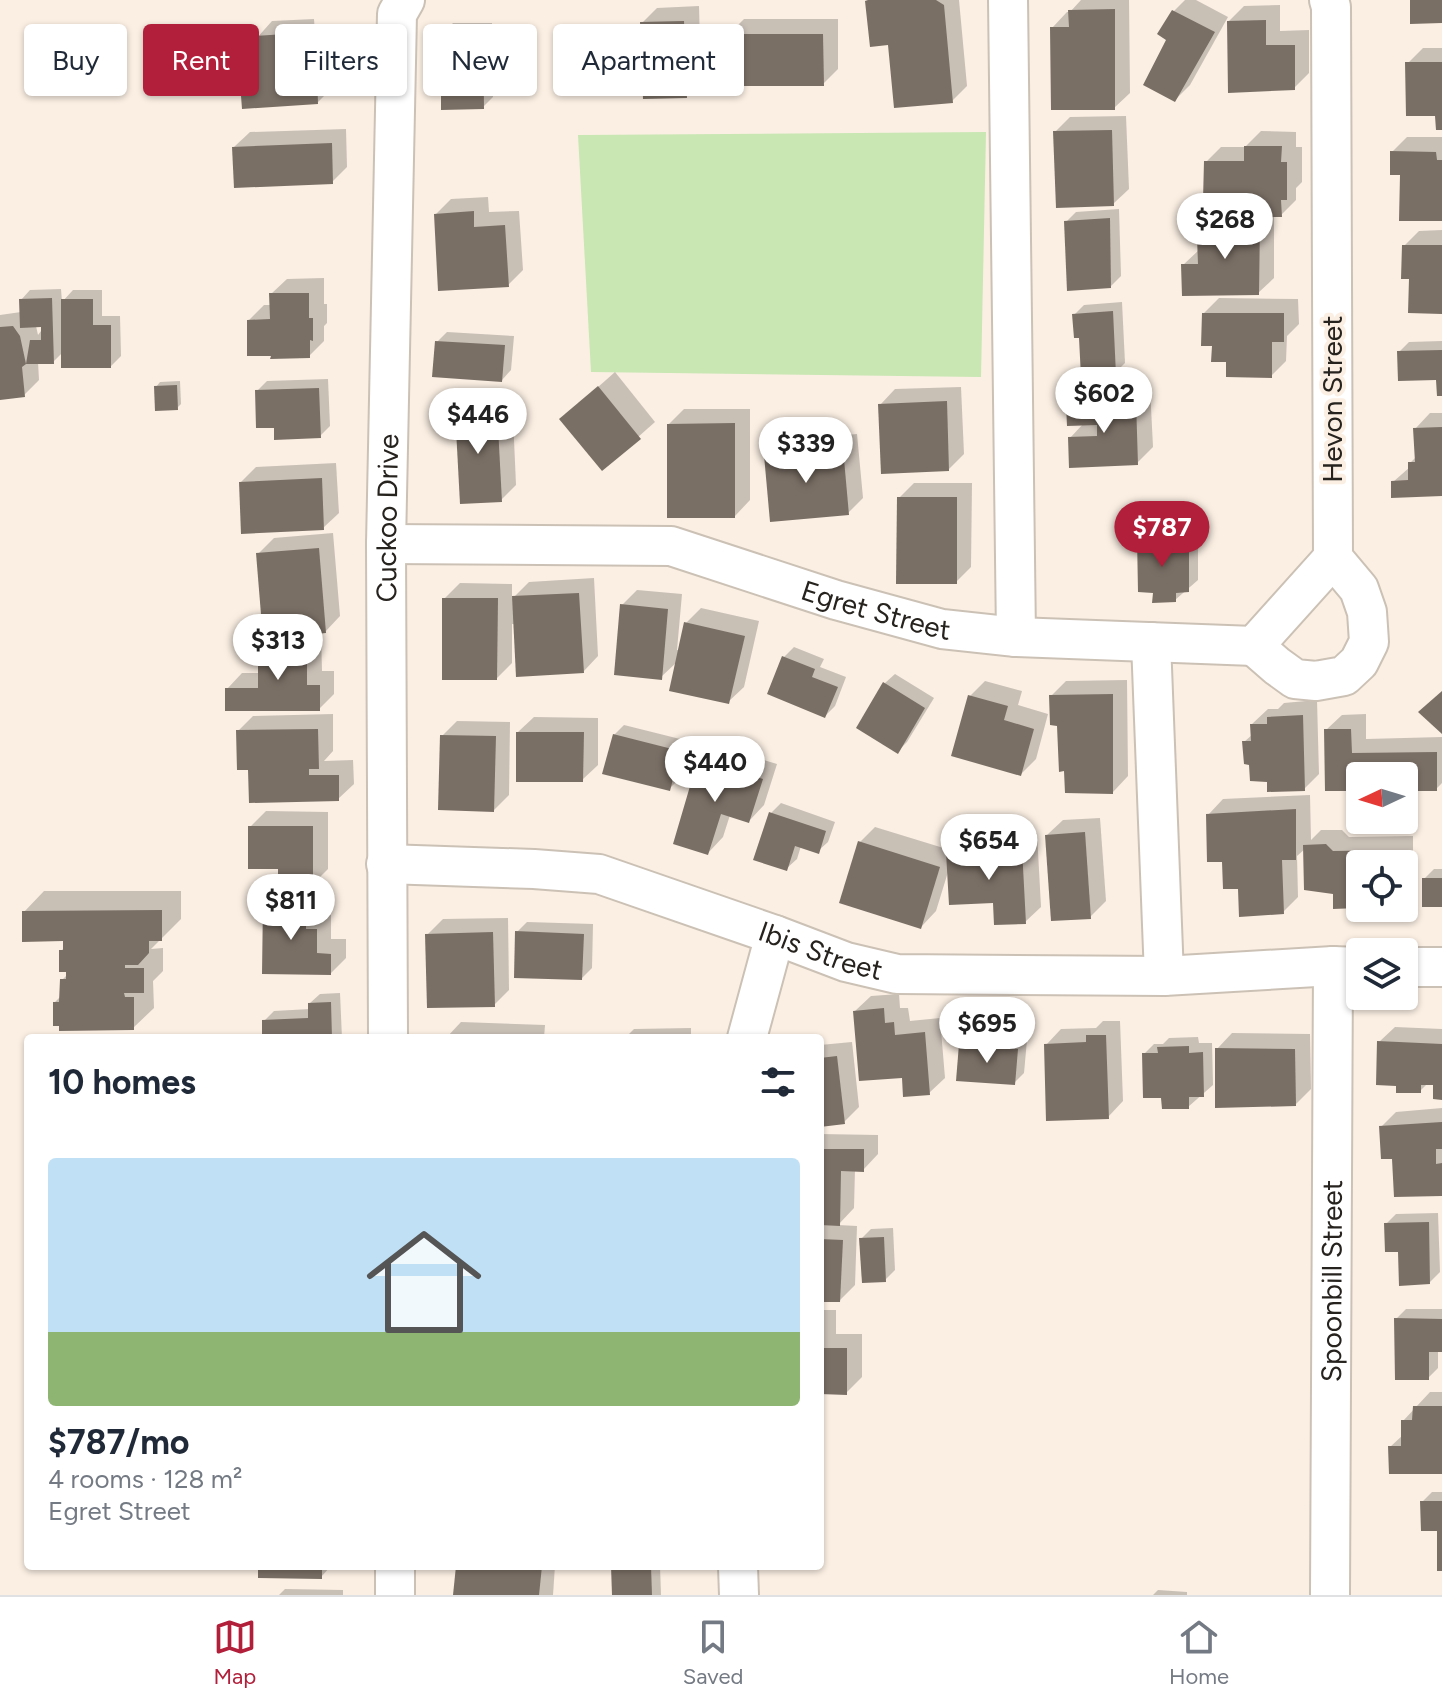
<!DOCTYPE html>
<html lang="en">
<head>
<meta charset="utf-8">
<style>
  body { margin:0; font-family:Figtree,sans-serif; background:#f6f6f7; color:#1f2937; height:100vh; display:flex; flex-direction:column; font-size:30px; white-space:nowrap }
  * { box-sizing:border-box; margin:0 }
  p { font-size:26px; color:#747a83 }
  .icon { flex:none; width:44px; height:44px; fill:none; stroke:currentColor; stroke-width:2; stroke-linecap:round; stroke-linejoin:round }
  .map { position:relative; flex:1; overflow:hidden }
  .details { position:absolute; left:24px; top:1034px; width:800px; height:536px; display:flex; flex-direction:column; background:#fff; border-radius:8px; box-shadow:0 2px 6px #0004 }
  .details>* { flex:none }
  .banner { position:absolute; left:24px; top:24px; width:800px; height:72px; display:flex; gap:16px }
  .needle { width:52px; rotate:266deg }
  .buttons { position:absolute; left:1346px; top:762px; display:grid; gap:16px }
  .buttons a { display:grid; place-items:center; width:72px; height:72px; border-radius:8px; background:#fff; box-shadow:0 2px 6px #0004; font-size:40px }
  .price { position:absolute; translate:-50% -68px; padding:0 18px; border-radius:28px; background:#fff; color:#222; font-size:26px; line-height:52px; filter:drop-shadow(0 2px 4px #0008) }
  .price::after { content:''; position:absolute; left:50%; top:48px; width:24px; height:18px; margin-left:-12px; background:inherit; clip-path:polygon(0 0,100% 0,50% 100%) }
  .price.active { background:#b21f3a; color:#fff }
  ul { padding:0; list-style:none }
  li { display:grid; align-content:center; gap:16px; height:424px; padding:0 24px }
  li span { display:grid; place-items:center; height:248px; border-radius:8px; color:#555 }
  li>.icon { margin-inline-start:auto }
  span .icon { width:144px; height:144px; fill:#fffc; stroke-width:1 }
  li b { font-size:34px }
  h2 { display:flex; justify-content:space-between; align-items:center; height:96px; padding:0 24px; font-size:34px }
  .pill { padding:0 28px; border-radius:8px; background:#fff; box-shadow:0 2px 6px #0004; font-size:28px; line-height:72px }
  .pill.active { background:#b21f3a; color:#fff }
  .dock { display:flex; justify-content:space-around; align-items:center; height:112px; border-top:2px solid #e0e1e3; background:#fff; font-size:22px; color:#747a83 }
  .dock a { display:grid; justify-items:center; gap:4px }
  .dock .active { color:#b21f3a }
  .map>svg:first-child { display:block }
  .green { fill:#c8e7b3 }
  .shadow { fill:#0003; fill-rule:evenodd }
  .building { fill:#7a6f65 }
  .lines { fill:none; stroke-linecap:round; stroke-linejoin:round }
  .minor-casing { stroke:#ccc1b5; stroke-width:42 }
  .minor { stroke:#fff; stroke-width:38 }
  .labels { text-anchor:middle; stroke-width:8; stroke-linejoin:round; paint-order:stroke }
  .street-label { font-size:28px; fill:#26221e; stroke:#fbefe3 }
</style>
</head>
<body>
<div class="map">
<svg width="1442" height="1595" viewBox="0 0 1442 1595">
  <rect width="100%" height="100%" fill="#fbefe3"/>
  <polygon class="green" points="986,132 981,377 591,372 578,135"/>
  <g class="shadow">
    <polygon points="869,0 959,0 967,86 952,101 890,43"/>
    <polygon points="1081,0 1129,0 1130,93 1114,108 1052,28 1067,12 1070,12"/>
    <polygon points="1185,0 1196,0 1228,17 1190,85 1175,100 1169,39 1174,11"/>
    <polygon points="1280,5 1280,31 1309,30 1309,73 1294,88 1229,21 1244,6"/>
    <polygon points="699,6 701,81 686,96 642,23 657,8"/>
    <polygon points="314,19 317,59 331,58 333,87 318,102 240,57 272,21"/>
    <polygon points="744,19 838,19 838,69 823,84 728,35"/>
    <polygon points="453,23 492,23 493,97 483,107 443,33"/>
    <polygon points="1423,48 1442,48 1442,128 1438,114 1408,63"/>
    <polygon points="1126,116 1129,189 1113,204 1055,132 1070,117"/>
    <polygon points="346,129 347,167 332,182 234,147 250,132"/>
    <polygon points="1261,131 1296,132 1296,147 1302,147 1302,182 1296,188 1296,200 1281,215 1274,215 1274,278 1258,293 1183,265 1200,249 1199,239 1209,229 1209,223 1224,208 1245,207 1245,198 1206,162 1221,147 1245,147"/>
    <polygon points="1407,137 1442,137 1442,219 1402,173 1392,152"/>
    <polygon points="488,197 489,212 519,211 523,270 508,285 436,214 451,199"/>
    <polygon points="1119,209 1121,276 1111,286 1066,222 1076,212"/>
    <polygon points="1442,230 1442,312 1411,277 1404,246 1419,231"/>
    <polygon points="324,278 324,304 327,304 327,323 324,326 324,341 309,356 249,320 264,305 272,305 271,294 287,279"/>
    <path d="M61,289L62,302L73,290H102V316H120L121,356L111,366L63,352L53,362H38L39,380L24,395L0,398V315L21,312V300L30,290ZM43,325L41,331L38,335L36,326Z"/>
    <polygon points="1219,298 1298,299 1299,324 1287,336 1286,361 1271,376 1228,360 1204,313"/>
    <polygon points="1122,302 1125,363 1115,373 1081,336 1074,315 1084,305"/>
    <polygon points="447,332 514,336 511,370 502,380 437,342"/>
    <polygon points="1442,341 1442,394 1438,378 1399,352 1409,342"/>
    <polygon points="615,372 655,422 603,468 562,419"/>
    <polygon points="328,379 330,426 320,436 276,426 257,391 267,381"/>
    <polygon points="180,381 181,404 177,408 156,387 160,382"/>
    <polygon points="961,387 964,454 949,469 880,405 895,389"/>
    <polygon points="1150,387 1153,447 1137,463 1070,438 1084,423 1068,405 1083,390"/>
    <polygon points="512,394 516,485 501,500 457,411 472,396"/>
    <polygon points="684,409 750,409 750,500 735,516 669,424"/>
    <polygon points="1430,413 1442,413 1442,494 1393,482 1410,467 1410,463 1417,456 1415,429"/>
    <polygon points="857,434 863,498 848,513 766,455 781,440"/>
    <polygon points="336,463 339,513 323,528 241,482 256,467"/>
    <polygon points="914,483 972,483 971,567 956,582 899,498"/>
    <polygon points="1148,528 1171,528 1170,538 1198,537 1198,580 1175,600 1139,538"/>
    <polygon points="333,533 340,616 325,632 321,632 322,671 334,671 334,694 319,709 227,689 242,673 260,673 260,642 265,637 258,554 274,538"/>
    <polygon points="594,578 598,656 583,672 515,624 512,624 512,663 497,678 444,599 460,583 512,584 512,599 529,582"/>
    <polygon points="637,590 682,594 677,650 680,650 686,623 701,608 759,621 744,687 728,702 678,661 661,677 622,605"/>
    <polygon points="794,647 824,659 820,667 846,677 835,706 825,716 784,657"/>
    <polygon points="895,674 934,698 907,742 898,751 885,683"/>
    <polygon points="1127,680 1128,776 1113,792 1066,768 1059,724 1051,696 1066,681"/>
    <polygon points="985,681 1022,691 1018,705 1048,714 1036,759 1021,774 970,696"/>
    <polygon points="1317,700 1319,774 1304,789 1269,780 1251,763 1244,742 1253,734 1252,724 1268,709 1278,709 1284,703"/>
    <polygon points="333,714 333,751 324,761 353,760 354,784 338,799 250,768 238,731 253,716"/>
    <polygon points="1366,714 1366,739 1442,737 1442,783 1436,789 1404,789 1404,776 1360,776 1360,789 1326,730 1342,715"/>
    <polygon points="534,717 598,718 598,765 582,780 518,732"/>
    <polygon points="457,721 510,722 509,795 494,810 442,736"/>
    <polygon points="624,725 688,741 679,779 669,789 614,735"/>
    <polygon points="715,745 777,764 764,805 749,821 730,815 723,837 708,853 700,760"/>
    <polygon points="1310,795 1311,840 1321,830 1342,830 1349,837 1413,836 1413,881 1404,890 1404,864 1360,864 1360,903 1335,893 1306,848 1297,856 1298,897 1283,912 1240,887 1224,860 1208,815 1223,799"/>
    <polygon points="781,803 835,822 828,842 818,851 801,846 797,859 787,868 771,813"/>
    <polygon points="266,811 328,812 328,869 310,887 320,887 320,915 331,915 331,939 346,939 346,958 331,973 265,902 280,887 280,867 250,827"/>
    <polygon points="1100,818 1106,901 1090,917 1047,835 1063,820"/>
    <polygon points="875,827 950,850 963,837 1037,833 1041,907 1025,922 948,872 936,911 921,927 860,842"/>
    <polygon points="1434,869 1442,869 1442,905 1424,879"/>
    <polygon points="44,891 181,891 181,919 151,949 163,948 163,971 153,981 154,1008 133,1028 55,1002 61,996 62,980 68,974 61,951 65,947 64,939 24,912"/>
    <polygon points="508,918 509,990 494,1005 427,935 443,919"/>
    <polygon points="527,922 593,924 592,968 582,978 517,932"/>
    <polygon points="340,993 342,1038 264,1038 264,1021 274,1011 310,1009 310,1003 320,994"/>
    <polygon points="899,994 900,1008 908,1008 910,1021 940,1018 945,1078 929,1093 904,1076 855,1011 871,996"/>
    <polygon points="1103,1021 1120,1021 1123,1101 1108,1117 1046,1045 1061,1029 1096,1028"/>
    <polygon points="461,1022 545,1025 544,1038 446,1038"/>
    <polygon points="1395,1027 1442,1029 1442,1098 1435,1083 1428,1083 1420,1091 1398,1084 1379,1042"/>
    <polygon points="691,1028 691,1038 625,1038 634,1029"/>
    <polygon points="1232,1033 1310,1034 1311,1089 1296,1104 1217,1049"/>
    <polygon points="971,1035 1027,1040 1024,1073 1014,1083 961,1045"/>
    <polygon points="1198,1037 1199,1043 1212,1043 1213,1085 1188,1107 1163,1096 1144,1054 1154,1044 1163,1044 1169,1038"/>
    <polygon points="852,1042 859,1107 844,1122 820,1125 820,1045"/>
    <polygon points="1442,1108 1442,1194 1394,1157 1381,1127 1396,1112"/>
    <polygon points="820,1134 878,1135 878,1154 863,1170 855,1169 854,1208 838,1225 857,1226 855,1285 840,1300 820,1300"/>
    <polygon points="1438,1213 1440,1272 1430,1282 1400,1250 1386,1224 1396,1214"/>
    <polygon points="893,1228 895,1270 885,1280 861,1239 871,1229"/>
    <polygon points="1406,1309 1442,1309 1442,1350 1438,1350 1438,1368 1428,1378 1396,1319"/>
    <polygon points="820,1310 836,1310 836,1334 862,1334 862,1377 846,1393 820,1392"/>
    <polygon points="1430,1392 1442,1392 1442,1472 1390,1447 1403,1435 1403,1421"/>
    <polygon points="1432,1492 1442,1492 1442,1569 1439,1529 1422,1502"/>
    <polygon points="260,1566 331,1566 321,1577"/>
    <polygon points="458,1566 555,1566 553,1595 455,1595"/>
    <polygon points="613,1566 660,1566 661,1595 614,1595"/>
    <polygon points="285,1589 343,1590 343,1595 279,1595"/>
    <polygon points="1158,1590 1187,1592 1187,1595 1153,1595"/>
  </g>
  <g class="building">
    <polygon points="868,0 936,0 944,5 953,103 894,108 888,45 870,47 865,1"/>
    <polygon points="1410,0 1442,0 1442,23 1410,24"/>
    <polygon points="1115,9 1115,110 1051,110 1050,27 1069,27 1068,10"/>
    <polygon points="1172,10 1215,32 1175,102 1143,85 1166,40 1157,34"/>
    <polygon points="1266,20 1266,45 1295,45 1295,90 1228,93 1227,21"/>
    <polygon points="684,21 687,98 643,99 640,22"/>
    <polygon points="441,32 483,32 484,109 441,110"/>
    <polygon points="300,33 303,73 317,72 318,104 242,109 238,56 256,55 255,36"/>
    <polygon points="726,34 823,34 824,86 726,86"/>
    <polygon points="1405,62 1442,62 1442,130 1436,130 1435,116 1406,116"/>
    <polygon points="1112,130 1114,206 1056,208 1053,131"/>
    <polygon points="332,143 333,184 234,188 232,147"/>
    <polygon points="1244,146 1282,146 1281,162 1287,162 1287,200 1281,200 1282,217 1243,217 1243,200 1203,200 1204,161 1244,161"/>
    <polygon points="1390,151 1436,152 1437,160 1442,160 1442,221 1399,221 1400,175 1390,175"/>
    <polygon points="474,211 474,227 505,225 509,287 438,291 434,214"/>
    <polygon points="1110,218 1111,288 1067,291 1064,221"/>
    <polygon points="1260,221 1259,295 1182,296 1181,264 1198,264 1197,238 1207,238 1207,222"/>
    <polygon points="1402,245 1442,245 1442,314 1408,313 1409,279 1401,279"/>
    <polygon points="269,293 309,293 309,318 313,318 313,341 310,340 310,358 270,359 271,356 247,356 247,320 270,319"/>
    <polygon points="52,298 54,364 26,364 30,340 41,340 41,327 20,328 19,299"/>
    <polygon points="61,299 93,299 93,325 111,325 111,368 61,368"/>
    <polygon points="1113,311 1116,375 1081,377 1079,338 1074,338 1072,314"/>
    <polygon points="1202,313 1284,313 1284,342 1272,342 1272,378 1226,377 1226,362 1211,362 1212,346 1201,346"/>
    <polygon points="13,326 20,336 26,364 22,367 25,397 0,400 0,327"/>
    <polygon points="435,341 505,345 502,382 432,377"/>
    <polygon points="1442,350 1442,396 1437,396 1436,380 1398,381 1397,351"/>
    <polygon points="177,385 178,410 155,411 154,386"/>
    <polygon points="598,386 641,439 602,471 559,419"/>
    <polygon points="319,388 321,438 274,440 274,428 256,428 255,390"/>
    <polygon points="947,401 949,471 881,474 878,404"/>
    <polygon points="1136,401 1138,465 1069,468 1068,437 1097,436 1097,425 1067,426 1066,404"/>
    <polygon points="497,408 502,502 460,504 455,410"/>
    <polygon points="735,423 735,518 667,518 667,424"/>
    <polygon points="1442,427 1442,496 1391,498 1391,481 1408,480 1408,462 1415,462 1413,428"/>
    <polygon points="843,448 849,515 770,522 764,455"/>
    <polygon points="322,478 324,530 241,534 239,482"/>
    <polygon points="897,497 957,497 957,584 896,584"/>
    <polygon points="1137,537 1162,537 1161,547 1189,546 1189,592 1176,593 1176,602 1152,603 1153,593 1138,592"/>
    <polygon points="319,548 326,633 263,639 256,553"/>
    <polygon points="579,593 584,673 516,677 512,596"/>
    <polygon points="442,598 498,598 497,680 442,680"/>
    <polygon points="620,604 668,609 662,680 614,675"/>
    <polygon points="684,622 745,636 729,704 669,691"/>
    <polygon points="307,641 307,685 320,685 320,711 225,711 225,688 258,688 258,642"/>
    <polygon points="782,656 815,669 812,677 838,687 825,718 767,694"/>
    <polygon points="883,682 925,708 898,754 856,728"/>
    <polygon points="1442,691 1442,734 1418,712"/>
    <polygon points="1113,694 1113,794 1065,793 1064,771 1059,772 1057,726 1050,725 1049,695"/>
    <polygon points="968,695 1008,706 1004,720 1034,729 1021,776 951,756"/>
    <polygon points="1303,715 1305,791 1267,792 1267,782 1250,781 1249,765 1244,764 1242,741 1251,741 1250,724 1267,724 1267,717"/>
    <polygon points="318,729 319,769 309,769 309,775 339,775 339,801 249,803 248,770 237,770 236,730"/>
    <polygon points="1324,729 1351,729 1352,753 1437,752 1437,791 1404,791 1404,776 1360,776 1360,791 1325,791"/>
    <polygon points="516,732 584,732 583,782 516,782"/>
    <polygon points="613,734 680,751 670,791 602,774"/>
    <polygon points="440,735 496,736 494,812 438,810"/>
    <polygon points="698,759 763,779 749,823 721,814 708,855 673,844"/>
    <polygon points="1296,809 1296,860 1282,860 1284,914 1239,917 1238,889 1223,889 1222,862 1207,862 1206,814"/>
    <polygon points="769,812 826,831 819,854 795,846 787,871 753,860"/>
    <polygon points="248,826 313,826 313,886 278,886 278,869 248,869"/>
    <polygon points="1085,832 1091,919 1051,921 1045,835"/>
    <polygon points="858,841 940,867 921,929 839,903"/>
    <polygon points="1326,844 1333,851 1398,850 1398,864 1360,864 1360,905 1358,908 1333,909 1333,894 1304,890 1303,845"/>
    <polygon points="1022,848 1026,924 994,925 993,903 949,905 946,852"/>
    <rect x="1422" y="878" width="20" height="29"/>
    <polygon points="263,901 306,902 306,929 317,929 317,953 331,954 331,975 262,974"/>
    <polygon points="162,910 162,941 149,941 149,953 138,965 125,965 125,968 144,968 144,993 124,993 125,997 134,997 134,1030 59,1031 59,1026 53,1026 53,1002 59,1002 60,979 66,979 66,972 59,972 59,950 63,950 63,941 22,942 22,911"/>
    <polygon points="515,931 584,934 582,980 514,978"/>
    <polygon points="493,932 495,1007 427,1008 425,934"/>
    <polygon points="331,1002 332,1038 262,1038 262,1020 308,1018 308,1003"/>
    <polygon points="884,1008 885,1023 894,1022 895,1035 925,1032 930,1095 903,1097 902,1078 859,1081 853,1011"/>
    <polygon points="1086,1035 1106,1035 1109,1119 1046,1121 1044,1044 1086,1042"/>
    <polygon points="1377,1041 1442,1044 1442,1100 1433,1099 1433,1085 1421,1085 1421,1093 1396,1093 1396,1086 1376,1085"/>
    <polygon points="959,1044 1018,1049 1015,1085 956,1081"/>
    <polygon points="1189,1046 1189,1053 1203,1052 1204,1097 1189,1097 1189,1109 1162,1109 1161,1098 1143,1098 1142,1053 1158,1053 1157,1047"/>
    <polygon points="1215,1048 1295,1049 1296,1106 1215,1108"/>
    <polygon points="837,1056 845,1124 820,1127 820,1058"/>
    <polygon points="1442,1122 1442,1149 1436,1149 1436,1164 1442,1163 1442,1196 1394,1197 1392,1159 1381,1159 1379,1126"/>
    <polygon points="820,1149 864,1149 864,1172 841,1171 840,1226 820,1225"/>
    <polygon points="1429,1222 1430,1284 1399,1286 1398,1252 1385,1252 1384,1223"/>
    <polygon points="884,1237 886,1282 862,1283 859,1238"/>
    <polygon points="820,1239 843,1240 840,1302 820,1302"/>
    <polygon points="1394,1318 1442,1319 1442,1352 1429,1352 1429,1380 1395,1380"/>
    <polygon points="820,1348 847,1348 847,1395 820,1394"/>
    <polygon points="1413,1406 1442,1406 1442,1474 1389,1474 1388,1446 1401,1446 1401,1420 1412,1420"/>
    <polygon points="1420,1501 1442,1501 1442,1571 1437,1571 1437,1531 1421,1531"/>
    <polygon points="258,1566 322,1566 322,1579 258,1578"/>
    <polygon points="456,1566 542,1566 539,1595 453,1595"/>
    <polygon points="611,1566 651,1566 652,1595 612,1595"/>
  </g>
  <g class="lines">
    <defs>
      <g id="minor">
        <polyline points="1008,0 1016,637"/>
        <path id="s1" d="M386,544L671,546L836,600L942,629L1016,637L1254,646L1333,558"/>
        <polyline points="1151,642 1164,976"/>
        <polyline points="1254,646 1277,666 1295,679 1316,681 1344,676 1359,662 1369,642 1367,612 1359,589 1333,558 1331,7 1329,0"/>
        <path id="s2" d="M386,864L534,869L599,874L775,935L846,962L897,974L1164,976L1333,966L1360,967"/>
        <polyline points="1404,967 1442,967"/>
        <path id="s3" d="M388,1038L386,544L397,14L405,0"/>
        <polyline points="747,1038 775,935"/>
        <polyline points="395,1566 395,1595"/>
        <polyline points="738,1566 739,1595"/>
        <path id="s4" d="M1330,1595L1333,966"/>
      </g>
    </defs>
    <use href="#minor" class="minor-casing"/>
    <use href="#minor" class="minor"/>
  </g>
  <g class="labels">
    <g class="street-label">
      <text transform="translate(1332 399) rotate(-90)" y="10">Hevon Street</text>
      <text dy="10" stroke="none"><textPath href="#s3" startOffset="520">Cuckoo Drive</textPath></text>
      <text dy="10" stroke="none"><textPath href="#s1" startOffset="500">Egret Street</textPath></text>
      <text dy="10" stroke="none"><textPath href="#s2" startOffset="448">Ibis Street</textPath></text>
      <text dy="10" stroke="none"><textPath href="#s4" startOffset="314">Spoonbill Street</textPath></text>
    </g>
  </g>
</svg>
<div class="buttons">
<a><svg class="needle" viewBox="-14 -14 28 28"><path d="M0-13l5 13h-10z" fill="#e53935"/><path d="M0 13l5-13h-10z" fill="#747a83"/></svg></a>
<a><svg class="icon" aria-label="locate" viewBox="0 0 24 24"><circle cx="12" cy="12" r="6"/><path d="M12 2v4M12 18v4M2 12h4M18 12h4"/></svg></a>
<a><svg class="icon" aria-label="layers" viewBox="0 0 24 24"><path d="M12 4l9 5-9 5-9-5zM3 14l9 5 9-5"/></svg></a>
</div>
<b class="price" style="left:1225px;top:261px">$268</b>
<b class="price" style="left:1104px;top:435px">$602</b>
<b class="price" style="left:478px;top:456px">$446</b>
<b class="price" style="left:806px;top:485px">$339</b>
<b class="price active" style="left:1162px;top:569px">$787</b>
<b class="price" style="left:278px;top:682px">$313</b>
<b class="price" style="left:715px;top:804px">$440</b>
<b class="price" style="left:989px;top:882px">$654</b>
<b class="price" style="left:291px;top:942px">$811</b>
<b class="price" style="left:987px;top:1065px">$695</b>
<div class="banner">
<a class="pill">Buy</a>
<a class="pill active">Rent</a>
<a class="pill">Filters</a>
<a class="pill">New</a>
<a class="pill">Apartment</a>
</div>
<section class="details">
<h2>10 homes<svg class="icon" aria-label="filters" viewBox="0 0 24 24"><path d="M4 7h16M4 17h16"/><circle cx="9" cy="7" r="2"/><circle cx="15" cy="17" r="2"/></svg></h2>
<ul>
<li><span style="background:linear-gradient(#bfe0f5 70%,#8fb573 0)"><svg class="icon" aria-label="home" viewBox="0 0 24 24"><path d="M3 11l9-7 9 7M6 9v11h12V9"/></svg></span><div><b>$787/mo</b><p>4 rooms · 128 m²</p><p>Egret Street</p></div></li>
</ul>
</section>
</div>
<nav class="dock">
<a class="active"><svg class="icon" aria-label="map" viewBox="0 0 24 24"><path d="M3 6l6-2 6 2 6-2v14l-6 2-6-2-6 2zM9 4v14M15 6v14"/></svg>Map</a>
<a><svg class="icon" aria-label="saved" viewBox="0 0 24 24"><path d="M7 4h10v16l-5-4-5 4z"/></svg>Saved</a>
<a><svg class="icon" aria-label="home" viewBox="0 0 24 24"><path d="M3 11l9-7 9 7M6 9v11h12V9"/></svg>Home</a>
</nav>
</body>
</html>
